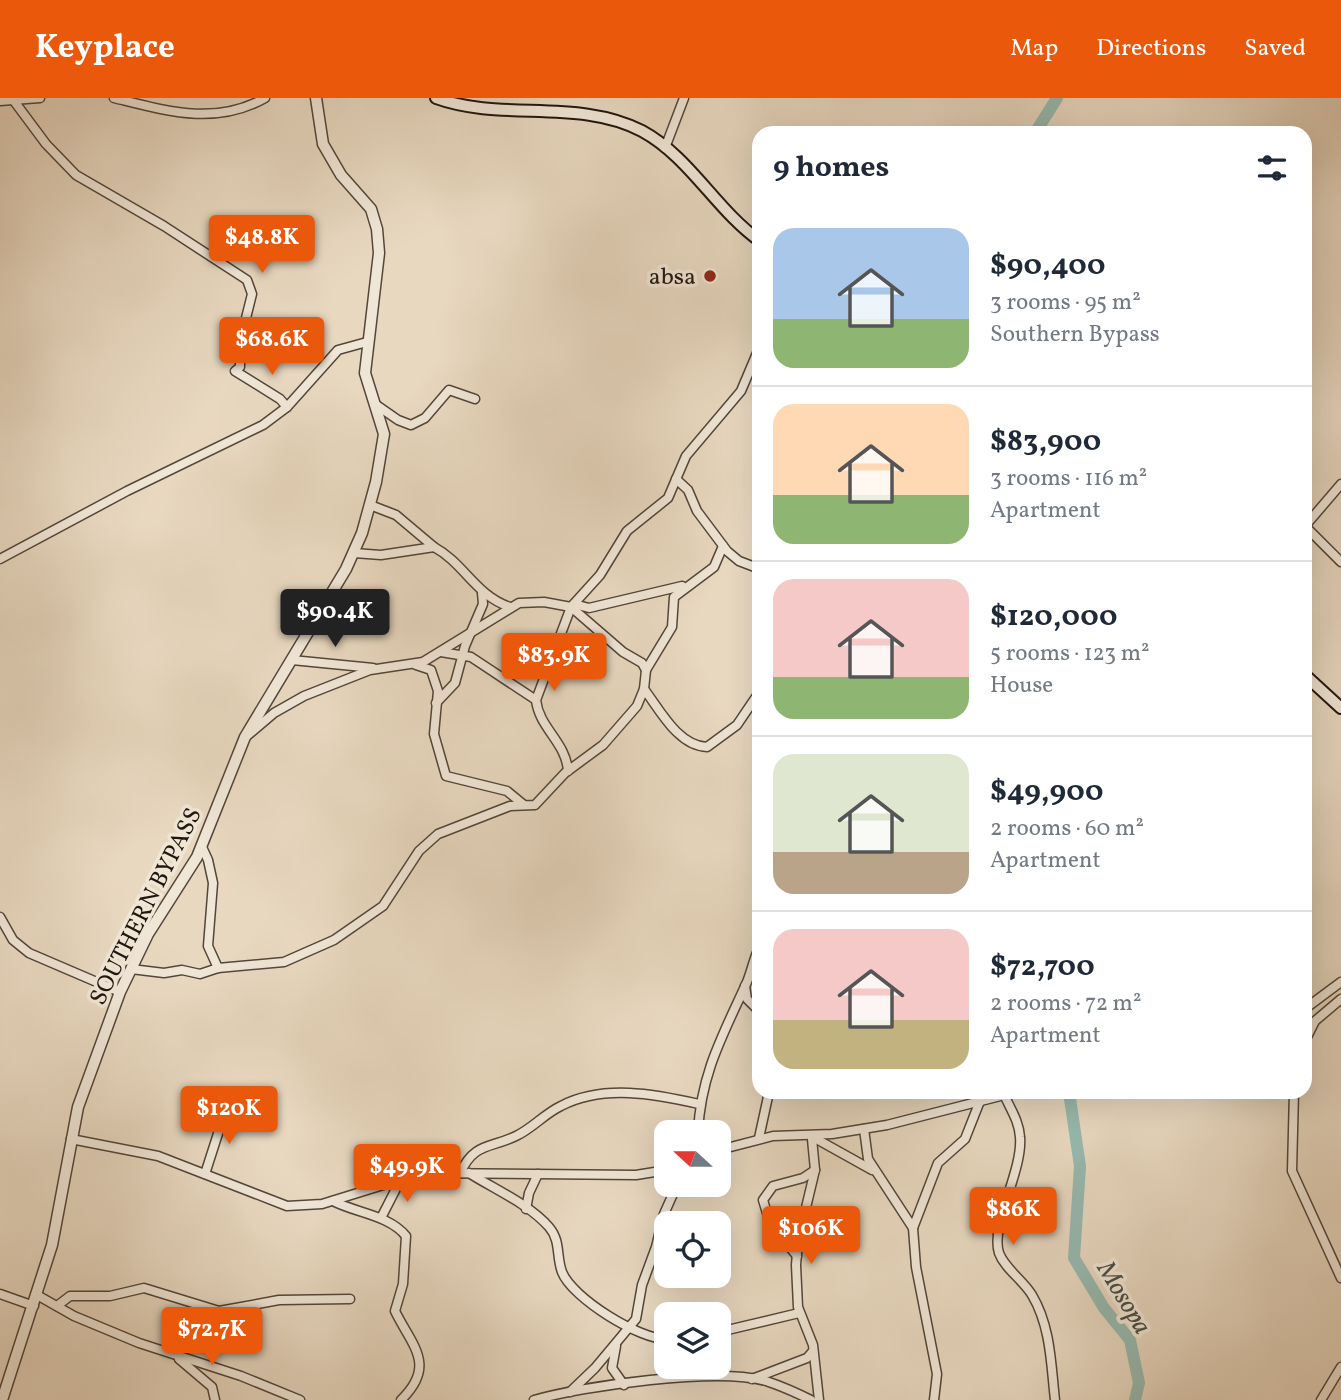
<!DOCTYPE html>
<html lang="en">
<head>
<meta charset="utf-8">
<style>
  body { margin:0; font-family:Vollkorn,serif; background:#f2f2f3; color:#1f2937; height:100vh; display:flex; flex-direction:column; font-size:26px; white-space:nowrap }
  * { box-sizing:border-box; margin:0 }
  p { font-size:23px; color:#747a83 }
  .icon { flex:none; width:38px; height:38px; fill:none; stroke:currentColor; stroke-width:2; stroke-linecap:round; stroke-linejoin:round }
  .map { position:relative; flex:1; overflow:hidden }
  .sheet { position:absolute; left:752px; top:28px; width:560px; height:973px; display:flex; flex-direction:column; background:#fff; border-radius:21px; box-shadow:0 7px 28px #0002 }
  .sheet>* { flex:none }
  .needle { width:46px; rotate:291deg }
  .buttons { position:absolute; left:654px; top:1022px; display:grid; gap:14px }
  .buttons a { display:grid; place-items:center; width:77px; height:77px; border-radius:14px; background:#fff; box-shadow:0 7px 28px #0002; font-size:35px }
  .price { position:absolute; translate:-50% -60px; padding:0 16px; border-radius:7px; background:#ea580c; color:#fff; font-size:23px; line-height:46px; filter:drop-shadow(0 2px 4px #0008) }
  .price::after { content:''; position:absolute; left:50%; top:42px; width:21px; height:16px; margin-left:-10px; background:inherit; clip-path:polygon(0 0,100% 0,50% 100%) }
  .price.selected { background:#222; color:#fff }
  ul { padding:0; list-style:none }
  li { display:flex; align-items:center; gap:21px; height:175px; padding:0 21px }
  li+li { border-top:2px solid #e0e1e3 }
  li span { display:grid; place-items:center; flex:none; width:196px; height:140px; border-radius:21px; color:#555 }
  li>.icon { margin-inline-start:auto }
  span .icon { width:84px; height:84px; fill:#fffc; stroke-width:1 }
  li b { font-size:30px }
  h2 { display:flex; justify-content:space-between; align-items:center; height:84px; padding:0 21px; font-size:30px }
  header { display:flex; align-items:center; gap:42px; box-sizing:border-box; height:98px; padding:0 35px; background:#ea580c; color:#fff }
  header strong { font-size:33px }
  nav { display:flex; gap:38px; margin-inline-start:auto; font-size:24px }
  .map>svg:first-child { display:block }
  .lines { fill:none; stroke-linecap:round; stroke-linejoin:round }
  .river { stroke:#97bab0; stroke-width:12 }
  .minor-casing { stroke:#53463a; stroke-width:11 }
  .tertiary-casing { stroke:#53463a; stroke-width:13 }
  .secondary-casing { stroke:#21160e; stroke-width:14 }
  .minor { stroke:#f0e6d6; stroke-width:8 }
  .tertiary { stroke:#f0e6d6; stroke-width:10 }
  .secondary { stroke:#f0e6d6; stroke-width:10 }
  .poi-dot { fill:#8f2418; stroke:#f0e6d6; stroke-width:2.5 }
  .labels { text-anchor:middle; stroke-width:7; stroke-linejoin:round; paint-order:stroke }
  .poi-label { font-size:24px; fill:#21160e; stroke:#f0e6d6; text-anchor:end }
  .street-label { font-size:24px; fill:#21160e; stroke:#f0e6d6 }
  .water-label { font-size:26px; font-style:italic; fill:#4a4f47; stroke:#f0e6d6 }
</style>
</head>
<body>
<header>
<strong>Keyplace</strong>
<nav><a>Map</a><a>Directions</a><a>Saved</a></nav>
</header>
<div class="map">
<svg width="1341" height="1302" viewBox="0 0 1341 1302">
  <rect width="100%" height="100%" fill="#e8d8c0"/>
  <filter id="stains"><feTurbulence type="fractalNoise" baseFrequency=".00286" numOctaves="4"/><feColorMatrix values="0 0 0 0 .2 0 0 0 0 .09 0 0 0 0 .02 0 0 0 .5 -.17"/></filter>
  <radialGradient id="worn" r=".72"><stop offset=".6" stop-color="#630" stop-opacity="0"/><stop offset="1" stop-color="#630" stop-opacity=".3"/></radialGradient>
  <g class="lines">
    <g class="river">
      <polyline points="1035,35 1057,0"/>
      <polyline points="1069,994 1080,1068 1074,1160 1104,1210 1130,1242 1139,1285 1135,1302"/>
    </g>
    <defs>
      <g id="minor">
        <path d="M114,0C167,13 215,28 265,0"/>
        <polyline points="0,3 40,0"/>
        <polyline points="14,3 46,46 76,77 164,128 247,182 252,196 240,244 240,269 235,273 280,301 287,309"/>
        <polyline points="665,50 684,0"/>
        <polyline points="375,306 398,322 411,327 425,320 449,292 475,301"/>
        <polyline points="676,381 688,392 697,413 727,453 739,463 760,471"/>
        <polyline points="370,407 396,417 434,449"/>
        <polyline points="1306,427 1341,386"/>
        <polyline points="1306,429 1341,464"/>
        <path d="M354,455L381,457L434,449C464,465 476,498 510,509"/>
        <polyline points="0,461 127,393 263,327 287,309 338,252 367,244"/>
        <polyline points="574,506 589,510 682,488"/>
        <polyline points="441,554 471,559 536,602"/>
        <polyline points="292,562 373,570"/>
        <polyline points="416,567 431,572 438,593 434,636 446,678 507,693 524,707"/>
        <path d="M644,591C660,612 678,648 707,649L737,627L760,593"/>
        <polyline points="436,605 455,585 465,548 483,506 482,495"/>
        <polyline points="248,637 274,615 304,598 370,572 423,564 519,505 544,504 571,509 623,554 642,565 646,572"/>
        <path d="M568,673C566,644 539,630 536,602L571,509L600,477L627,433L668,400L686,358L741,293L760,248"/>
        <polyline points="202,749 208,762 213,785 208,848 218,870"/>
        <polyline points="0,819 13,842 29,855 120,894"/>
        <polyline points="131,871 164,875 182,872 200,876 218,870 284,864 334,842 383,808 419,753 438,736 510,708 535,707 565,675 603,647 637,608 644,591 646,572 672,529 674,499 714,469 723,448"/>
        <polyline points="745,888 747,901 760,914"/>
        <polyline points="1306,910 1341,884"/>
        <polyline points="1306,941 1315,923 1341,901"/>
        <path d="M1003,994C1009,1009 1019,1022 1020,1039C1023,1073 990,1127 999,1155C1005,1171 1023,1182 1032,1197C1051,1229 1051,1267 1055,1302"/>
        <polyline points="1294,994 1292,1073 1341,1180"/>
        <polyline points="864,1031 868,1061 913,1130 916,1169 937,1276 934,1302"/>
        <path d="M698,1034C701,975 723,937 747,884C752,872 754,859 760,848"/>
        <polyline points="811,1038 872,1072"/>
        <polyline points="759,1040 769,994"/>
        <polyline points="71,1041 158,1058 287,1108 322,1106 422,1075 636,1077 667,1072"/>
        <polyline points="812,1041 815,1072 798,1143 796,1167 798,1209 813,1247 819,1302"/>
        <polyline points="719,1052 773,1038 832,1036 887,1027 1016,994"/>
        <path d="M460,1075C475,1044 489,1051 516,1038C533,1030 544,1016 561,1008C603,986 655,996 699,1006"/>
        <path d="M469,1075C494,1091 529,1106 549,1129C561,1143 556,1158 562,1174C572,1200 640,1242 667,1241"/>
        <polyline points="205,1076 224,1017 249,1014"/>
        <path d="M333,1103C356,1115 389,1117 406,1138L403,1186L395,1213C412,1248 437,1267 401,1302"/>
        <polyline points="526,1111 529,1095 538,1076"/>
        <polyline points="381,1120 402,1079"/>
        <polyline points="913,1130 938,1065 965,1041 980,1003"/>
        <polyline points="797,1158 770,1125 763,1102 773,1088 803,1080 815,1072"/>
        <polyline points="0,1196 34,1208"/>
        <polyline points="37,1197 74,1218 139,1245 241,1278 300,1302"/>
        <polyline points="57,1208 70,1198 110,1198 144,1190 219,1213 279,1202 350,1201"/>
        <polyline points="719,1234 799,1215"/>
        <polyline points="616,1248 612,1270 624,1287"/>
        <polyline points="179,1261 212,1289 215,1302"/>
        <polyline points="752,1281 807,1260 813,1253"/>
        <polyline points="570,1294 595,1270 636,1221 642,1187 656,1149 664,1116 677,1087"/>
        <path d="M534,1302C584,1288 717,1269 766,1283C781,1288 797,1295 811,1302"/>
        <polyline points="1321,1302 1341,1269"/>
      </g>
      <polyline id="tertiary" points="2,1302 52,1147 78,1009 120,894 148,836 197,759 245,639 346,471 362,435 376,384 384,336 365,275 379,155 377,131 371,111 341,77 323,46 316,0"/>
      <g id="secondary">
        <path d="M436,0C502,24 578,0 642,33C690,59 716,112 760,143"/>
        <polyline points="1306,578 1341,610"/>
      </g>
    </defs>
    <use href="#minor" class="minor-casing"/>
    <use href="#tertiary" class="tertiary-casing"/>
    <use href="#secondary" class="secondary-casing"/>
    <use href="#minor" class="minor"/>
    <use href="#tertiary" class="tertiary"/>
    <use href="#secondary" class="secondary"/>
  </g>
  <circle class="poi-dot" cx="710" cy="178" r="7"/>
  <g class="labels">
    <g class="poi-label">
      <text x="696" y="186">absa</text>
    </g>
    <g class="street-label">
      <text transform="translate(145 808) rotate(-63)" y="8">SOUTHERN BYPASS</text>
    </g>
    <g class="water-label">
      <text transform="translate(1125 1199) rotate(59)" y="9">Mosopa</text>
    </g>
  </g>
  <rect width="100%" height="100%" filter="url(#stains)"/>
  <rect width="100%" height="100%" fill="url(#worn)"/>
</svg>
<div class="buttons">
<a><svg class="needle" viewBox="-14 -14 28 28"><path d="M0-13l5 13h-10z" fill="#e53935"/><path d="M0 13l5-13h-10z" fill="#747a83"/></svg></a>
<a><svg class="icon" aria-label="locate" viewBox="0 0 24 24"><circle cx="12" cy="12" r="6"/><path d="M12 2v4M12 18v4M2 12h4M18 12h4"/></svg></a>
<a><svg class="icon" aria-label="layers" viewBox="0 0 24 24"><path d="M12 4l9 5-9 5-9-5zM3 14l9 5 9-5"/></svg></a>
</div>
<b class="price" style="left:262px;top:177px">$48.8K</b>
<b class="price" style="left:272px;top:279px">$68.6K</b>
<b class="price selected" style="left:335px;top:551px">$90.4K</b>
<b class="price" style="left:554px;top:595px">$83.9K</b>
<b class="price" style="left:229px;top:1048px">$120K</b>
<b class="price" style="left:407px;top:1106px">$49.9K</b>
<b class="price" style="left:1013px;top:1149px">$86K</b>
<b class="price" style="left:811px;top:1168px">$106K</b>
<b class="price" style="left:212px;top:1269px">$72.7K</b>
<section class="sheet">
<h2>9 homes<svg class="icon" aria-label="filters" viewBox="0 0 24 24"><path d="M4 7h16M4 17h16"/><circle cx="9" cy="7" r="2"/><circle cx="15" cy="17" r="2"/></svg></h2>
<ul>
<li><span style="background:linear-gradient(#a9c7e8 65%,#8fb573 0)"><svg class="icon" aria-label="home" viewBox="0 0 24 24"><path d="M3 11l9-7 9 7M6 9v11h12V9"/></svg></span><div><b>$90,400</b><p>3 rooms · 95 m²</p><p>Southern Bypass</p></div></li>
<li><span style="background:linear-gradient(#ffd9b3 65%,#8fb573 0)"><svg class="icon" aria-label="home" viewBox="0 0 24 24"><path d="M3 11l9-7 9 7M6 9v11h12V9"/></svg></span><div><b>$83,900</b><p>3 rooms · 116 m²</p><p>Apartment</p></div></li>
<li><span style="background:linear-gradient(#f6c9c9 70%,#8fb573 0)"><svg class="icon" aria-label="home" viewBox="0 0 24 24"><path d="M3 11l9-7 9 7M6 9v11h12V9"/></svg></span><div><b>$120,000</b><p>5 rooms · 123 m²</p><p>House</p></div></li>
<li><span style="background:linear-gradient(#dfe7d0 70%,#b9a48a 0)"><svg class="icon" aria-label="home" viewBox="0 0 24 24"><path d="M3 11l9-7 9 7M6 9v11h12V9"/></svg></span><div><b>$49,900</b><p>2 rooms · 60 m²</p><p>Apartment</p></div></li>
<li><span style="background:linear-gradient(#f6c9c9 65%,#c2b280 0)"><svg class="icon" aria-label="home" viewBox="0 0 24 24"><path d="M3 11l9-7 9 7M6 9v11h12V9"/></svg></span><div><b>$72,700</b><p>2 rooms · 72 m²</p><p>Apartment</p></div></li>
</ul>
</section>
</div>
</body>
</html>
